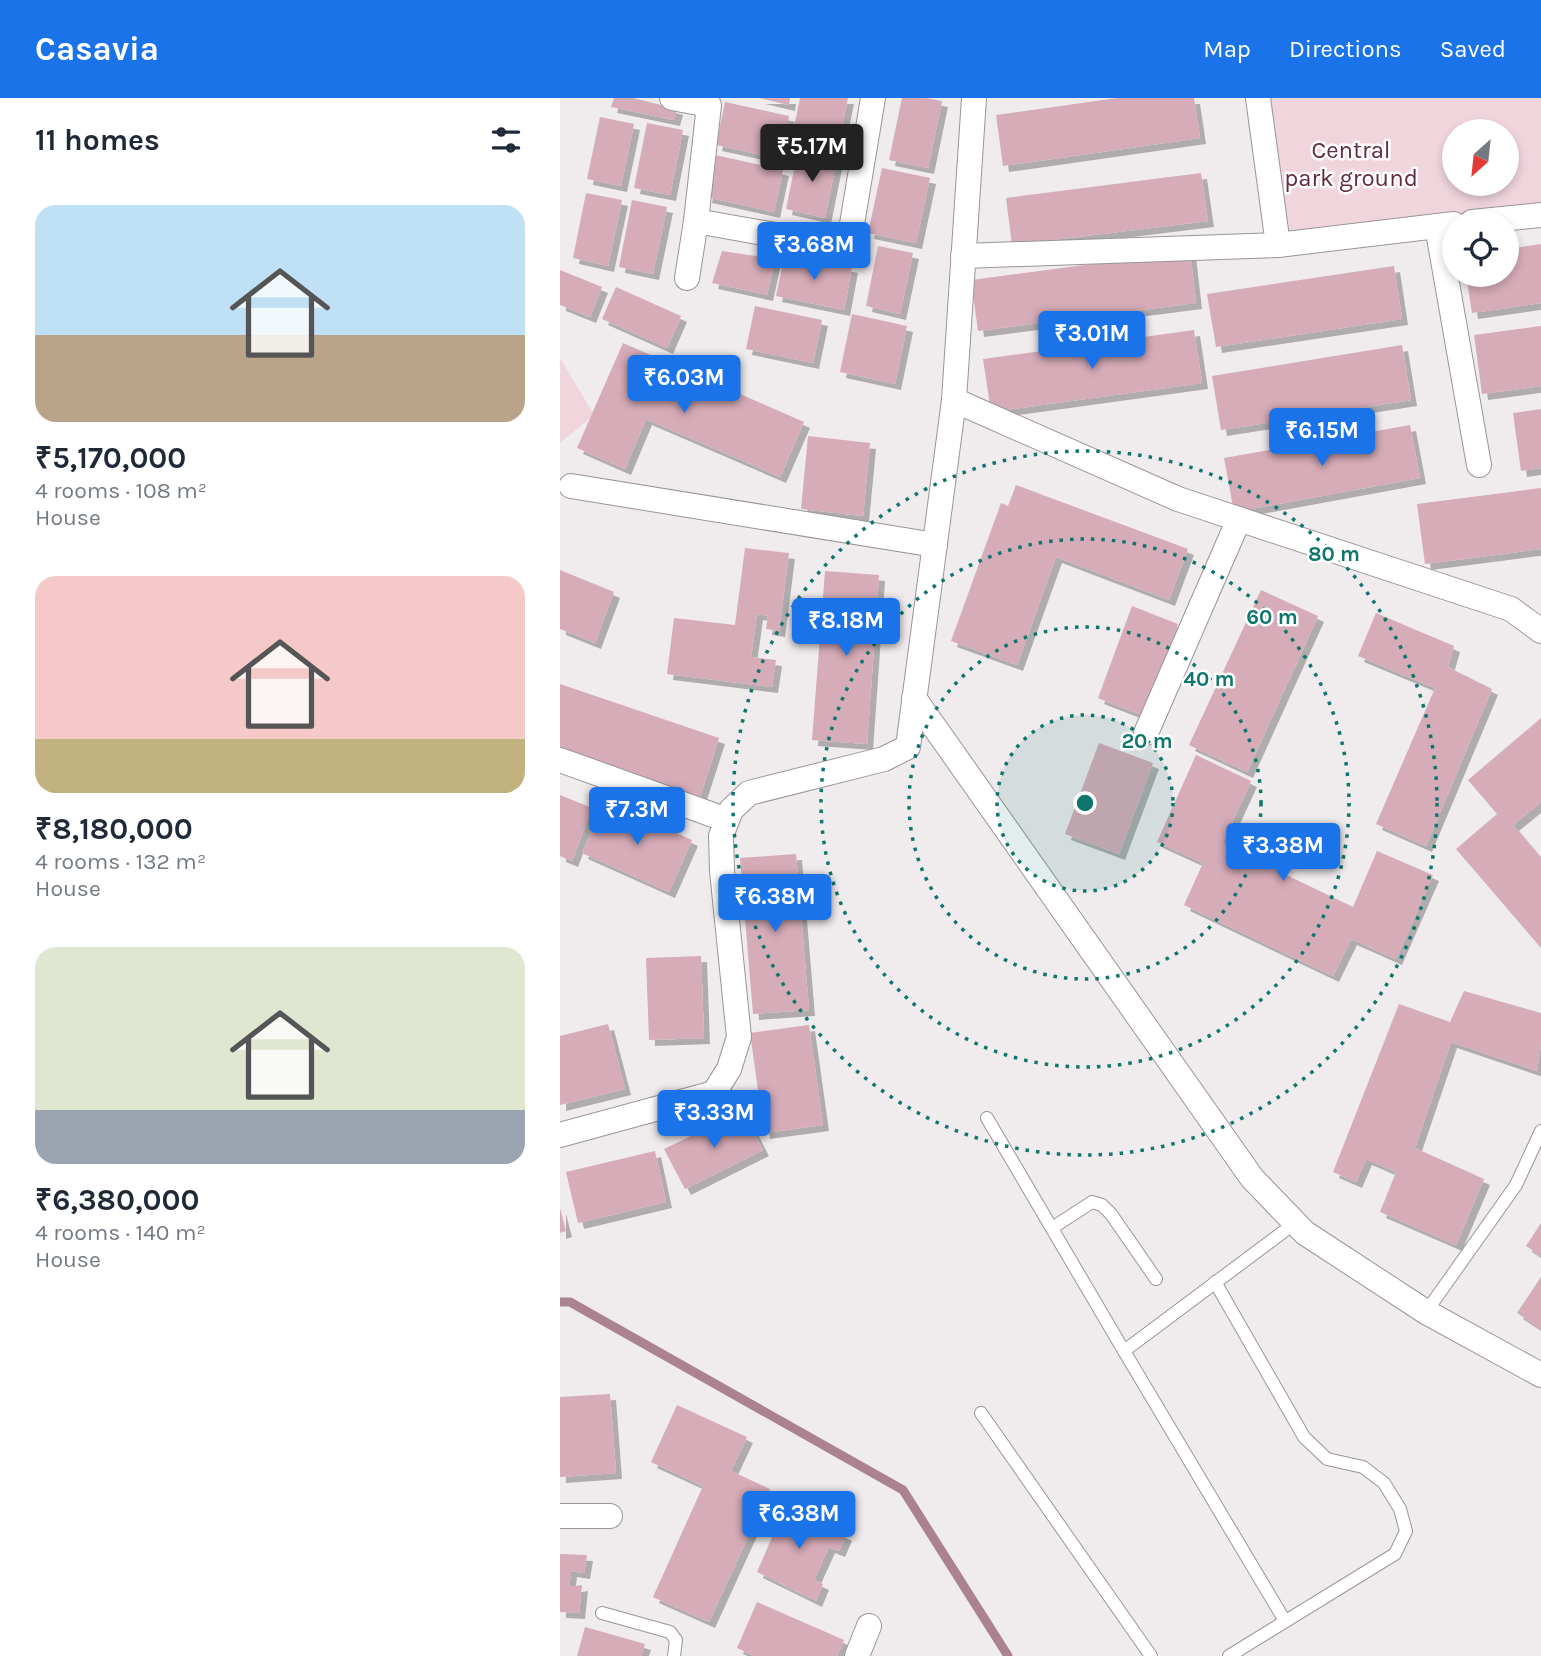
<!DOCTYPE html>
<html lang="en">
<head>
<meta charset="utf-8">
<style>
  body { margin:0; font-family:Karla,sans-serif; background:#f6f6f7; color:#1f2937; height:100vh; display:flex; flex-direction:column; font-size:26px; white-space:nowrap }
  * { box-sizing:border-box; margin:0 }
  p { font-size:23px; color:#747a83 }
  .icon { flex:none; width:38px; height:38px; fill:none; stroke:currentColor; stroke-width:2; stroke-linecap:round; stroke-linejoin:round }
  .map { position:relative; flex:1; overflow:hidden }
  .sheet { display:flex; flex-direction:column; background:#fff; width:560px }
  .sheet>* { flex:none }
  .needle { width:46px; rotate:207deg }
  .fabs { position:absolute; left:882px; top:21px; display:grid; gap:14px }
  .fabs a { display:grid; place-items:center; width:77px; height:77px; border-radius:50%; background:#fff; box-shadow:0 4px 10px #0003; font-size:35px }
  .price { position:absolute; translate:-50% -60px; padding:0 16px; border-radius:7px; background:#1a73e8; color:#fff; font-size:23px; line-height:46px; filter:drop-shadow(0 2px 4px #0008) }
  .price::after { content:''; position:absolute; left:50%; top:42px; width:21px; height:16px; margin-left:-10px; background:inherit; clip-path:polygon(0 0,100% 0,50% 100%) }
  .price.active { background:#222; color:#fff }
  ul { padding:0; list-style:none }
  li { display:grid; align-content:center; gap:14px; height:371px; padding:0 35px }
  li span { display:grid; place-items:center; height:217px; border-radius:21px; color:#555 }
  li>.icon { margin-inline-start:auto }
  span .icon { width:126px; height:126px; fill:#fffc; stroke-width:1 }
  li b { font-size:30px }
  h2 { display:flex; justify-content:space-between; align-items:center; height:84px; padding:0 35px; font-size:30px }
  header { display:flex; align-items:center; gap:42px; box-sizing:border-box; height:98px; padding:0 35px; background:#1a73e8; color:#fff }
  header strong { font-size:33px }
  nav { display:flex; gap:38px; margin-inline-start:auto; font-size:24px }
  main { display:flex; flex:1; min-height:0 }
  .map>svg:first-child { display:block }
  .green { fill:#f1d5dd; fill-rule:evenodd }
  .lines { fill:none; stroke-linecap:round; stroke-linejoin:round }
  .stream { stroke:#ab838f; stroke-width:9 }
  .building { fill:#d6acb8; filter:url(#shadow) }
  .service-casing { stroke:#9a9596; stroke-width:14 }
  .minor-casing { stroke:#9a9596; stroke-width:26 }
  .service { stroke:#fff; stroke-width:12 }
  .minor { stroke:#fff; stroke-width:24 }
  .ring { fill:none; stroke:#0f766e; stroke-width:3.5; stroke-dasharray:3.5 7 }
  .labels { text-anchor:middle; stroke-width:5; stroke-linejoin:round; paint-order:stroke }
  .park-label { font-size:24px; fill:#622c40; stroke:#fff }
  .centre { fill:#0f766e; stroke:#fff; stroke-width:3.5 }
  .ring-label { font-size:21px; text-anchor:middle; font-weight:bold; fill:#0f766e; stroke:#fff; stroke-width:5; stroke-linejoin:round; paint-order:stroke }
</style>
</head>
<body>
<header>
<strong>Casavia</strong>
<nav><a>Map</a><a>Directions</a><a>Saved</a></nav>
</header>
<main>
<section class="sheet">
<h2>11 homes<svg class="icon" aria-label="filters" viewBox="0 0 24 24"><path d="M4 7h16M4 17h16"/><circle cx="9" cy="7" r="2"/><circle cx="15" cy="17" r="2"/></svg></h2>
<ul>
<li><span style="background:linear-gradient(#bfe0f5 60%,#b9a48a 0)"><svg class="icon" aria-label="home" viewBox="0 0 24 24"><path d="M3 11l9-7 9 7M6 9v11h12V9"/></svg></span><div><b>₹5,170,000</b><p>4 rooms · 108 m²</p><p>House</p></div></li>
<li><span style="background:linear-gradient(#f6c9c9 75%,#c2b280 0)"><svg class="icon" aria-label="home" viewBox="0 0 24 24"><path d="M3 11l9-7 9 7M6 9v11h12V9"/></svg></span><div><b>₹8,180,000</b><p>4 rooms · 132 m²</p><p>House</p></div></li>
<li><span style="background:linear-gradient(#dfe7d0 75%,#9aa5b1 0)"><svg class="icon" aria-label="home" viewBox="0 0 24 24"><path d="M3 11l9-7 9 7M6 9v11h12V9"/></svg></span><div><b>₹6,380,000</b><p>4 rooms · 140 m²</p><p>House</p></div></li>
</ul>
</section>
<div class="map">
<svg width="981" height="1558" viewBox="0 0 981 1558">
  <defs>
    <filter id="shadow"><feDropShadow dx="6" dy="6" stdDeviation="0" flood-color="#0004"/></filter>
  </defs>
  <rect width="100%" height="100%" fill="#f0ebed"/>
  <g class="green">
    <path d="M711,0H981V107L729,140ZM894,33H947V86H894Z"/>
    <polygon points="0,260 34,317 0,345"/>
  </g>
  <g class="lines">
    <polyline class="stream" points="0,1204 10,1204 343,1392 448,1558"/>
  </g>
  <g class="building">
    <polygon points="54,0 73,0 117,11 114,22 51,9"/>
    <polygon points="199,0 230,0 229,7"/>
    <polygon points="240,0 288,0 279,43 233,34"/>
    <polygon points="342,0 366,0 382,3 368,70 329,62"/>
    <polygon points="557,0 634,0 640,40 443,68 436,17"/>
    <polygon points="165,4 229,18 220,61 156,47"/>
    <polygon points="40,19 74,26 61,88 27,81"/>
    <polygon points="87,25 123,32 110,97 74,90"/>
    <polygon points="238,52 277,60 265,120 226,111"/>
    <polygon points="155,57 223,72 214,114 146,99"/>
    <polygon points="322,70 370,80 356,145 308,135"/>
    <polygon points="641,75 648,123 452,147 446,100"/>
    <polygon points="26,95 62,102 48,168 13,160"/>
    <polygon points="72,102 107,109 93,176 59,169"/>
    <polygon points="981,146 981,205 912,215 906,177 947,177 947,151"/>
    <polygon points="318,148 353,155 340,216 306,208"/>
    <polygon points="162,153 215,161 207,197 152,185"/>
    <polygon points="630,153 636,205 418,233 411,182"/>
    <polygon points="225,155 292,169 284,212 216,198"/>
    <polygon points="834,168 842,221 656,249 647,196"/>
    <polygon points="0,172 42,189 30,219 0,207"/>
    <polygon points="56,189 121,218 107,250 42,221"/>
    <polygon points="195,208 262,222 253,265 186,251"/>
    <polygon points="292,216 347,228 335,286 280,274"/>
    <polygon points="981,228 981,288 922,296 914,237"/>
    <polygon points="634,232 642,285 431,314 423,261"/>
    <polygon points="63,245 244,324 220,379 86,321 65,371 17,350"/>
    <polygon points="842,247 851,302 661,332 652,278"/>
    <polygon points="981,311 981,370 961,373 953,315"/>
    <polygon points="850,327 860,380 674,414 664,360"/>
    <polygon points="248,338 310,345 303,418 241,411"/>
    <polygon points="456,387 628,451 609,502 496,459 457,567 391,543 441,405 448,408"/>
    <polygon points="981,390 981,451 865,466 857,406"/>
    <polygon points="185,450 229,455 219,533 206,531 208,518 197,516 191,559 216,562 212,589 107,576 114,520 175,527"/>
    <polygon points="0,472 54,494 35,545 0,531"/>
    <polygon points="265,473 319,477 307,646 252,642"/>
    <polygon points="701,492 758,518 687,674 629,647"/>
    <polygon points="572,508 618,526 584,618 538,600"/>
    <polygon points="816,515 894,548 888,569 932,591 866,748 816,726 875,590 798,558"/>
    <polygon points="0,586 159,640 138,705 0,659"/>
    <polygon points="981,620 981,704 953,727 981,760 981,850 896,751 937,716 908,682"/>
    <polygon points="539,645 593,665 559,756 505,736"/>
    <polygon points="636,657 691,683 662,746 793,809 817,753 873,777 836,861 791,841 773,878 624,807 643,765 597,744"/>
    <polygon points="0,697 32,710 12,763 0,758"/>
    <polygon points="45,703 132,742 109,794 22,755"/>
    <polygon points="236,756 249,912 193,916 180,760"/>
    <polygon points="141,858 144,940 89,942 86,860"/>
    <polygon points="904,893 981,915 981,947 977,973 891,944 855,1050 924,1081 896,1147 820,1114 836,1074 806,1061 796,1084 773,1074 839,906 890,924"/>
    <polygon points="48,926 65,991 0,1007 0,938"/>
    <polygon points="249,927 263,1027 204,1035 190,935"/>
    <polygon points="183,1013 203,1052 125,1091 104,1051"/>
    <polygon points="95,1053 106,1104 18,1125 6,1074"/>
    <polygon points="0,1110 6,1133 0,1135"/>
    <polygon points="981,1125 981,1158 966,1148"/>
    <polygon points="981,1179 981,1231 957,1215"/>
    <polygon points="50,1296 56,1375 0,1379 0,1299"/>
    <polygon points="117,1307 187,1339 171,1373 210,1391 149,1524 93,1499 143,1388 91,1364"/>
    <polygon points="229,1400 248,1409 244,1417 286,1437 279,1453 269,1449 254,1482 263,1486 256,1503 197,1474"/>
    <polygon points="0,1456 27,1457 24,1475 11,1473 9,1489 22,1487 19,1515 0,1514"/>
    <polygon points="197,1504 284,1542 277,1558 194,1558 177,1550"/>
    <polygon points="25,1529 85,1546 81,1558 17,1558"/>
  </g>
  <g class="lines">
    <defs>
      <g id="service">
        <polyline points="427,1020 564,1253 735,1125"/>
        <polyline points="492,1130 532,1104 542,1107 551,1116 596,1181"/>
        <polyline points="655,1184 744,1339 767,1361 803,1369 824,1385 840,1411 846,1433 835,1456 669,1558"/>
        <polyline points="866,1214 956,1087 981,1033"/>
        <polyline points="564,1253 725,1523"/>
        <polyline points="421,1315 591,1558"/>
        <polyline points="42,1515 110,1534 116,1542 114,1558"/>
      </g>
      <g id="minor">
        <polyline points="112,0 149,7 136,123 127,180"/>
        <polyline points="698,0 718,147"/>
        <polyline points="136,123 288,150 313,0"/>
        <polyline points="912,124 981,117"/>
        <polyline points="877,128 919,367"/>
        <polyline points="403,158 718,147 894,126"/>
        <polyline points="394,302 414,0"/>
        <polyline points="11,388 375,447"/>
        <polyline points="354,600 692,1080 745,1135 866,1214 981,1277"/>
        <polyline points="586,635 679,421"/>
        <polyline points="0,662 167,722"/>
        <polyline points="0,1037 154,995 169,971 179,939 162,773 161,738 171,712 189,695 324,661 348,649 394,302 618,401 951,511 981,533"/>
        <polyline points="0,1418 50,1418"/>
        <polyline points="297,1558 309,1528"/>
      </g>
    </defs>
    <use href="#service" class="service-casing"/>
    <use href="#minor" class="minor-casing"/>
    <use href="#service" class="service"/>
    <use href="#minor" class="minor"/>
  </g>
  <circle cx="525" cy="705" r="88" fill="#0f766e" fill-opacity=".12"/>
  <g class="ring">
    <circle cx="525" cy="705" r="88"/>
    <circle cx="525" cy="705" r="176"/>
    <circle cx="525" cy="705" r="264"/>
    <circle cx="525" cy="705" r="352"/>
  </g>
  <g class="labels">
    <g class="park-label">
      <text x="791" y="60">Central<tspan x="791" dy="28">park ground</tspan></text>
    </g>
  </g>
  <circle cx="525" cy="705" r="10" class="centre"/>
  <g class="ring-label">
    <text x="774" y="463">80 m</text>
    <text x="712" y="526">60 m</text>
    <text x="649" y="588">40 m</text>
    <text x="587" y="650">20 m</text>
  </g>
</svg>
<div class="fabs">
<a><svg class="needle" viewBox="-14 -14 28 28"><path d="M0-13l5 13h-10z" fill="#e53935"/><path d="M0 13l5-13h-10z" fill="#747a83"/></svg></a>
<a><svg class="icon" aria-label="locate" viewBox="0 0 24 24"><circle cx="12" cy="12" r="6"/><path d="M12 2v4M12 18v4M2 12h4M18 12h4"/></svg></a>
</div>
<b class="price active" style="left:252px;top:86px">₹5.17M</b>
<b class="price" style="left:254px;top:184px">₹3.68M</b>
<b class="price" style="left:532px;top:273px">₹3.01M</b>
<b class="price" style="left:124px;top:317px">₹6.03M</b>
<b class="price" style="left:762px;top:370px">₹6.15M</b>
<b class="price" style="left:286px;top:560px">₹8.18M</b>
<b class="price" style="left:77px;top:749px">₹7.3M</b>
<b class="price" style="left:723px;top:785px">₹3.38M</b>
<b class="price" style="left:215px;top:836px">₹6.38M</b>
<b class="price" style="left:154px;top:1052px">₹3.33M</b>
<b class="price" style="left:239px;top:1453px">₹6.38M</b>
</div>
</main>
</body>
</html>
